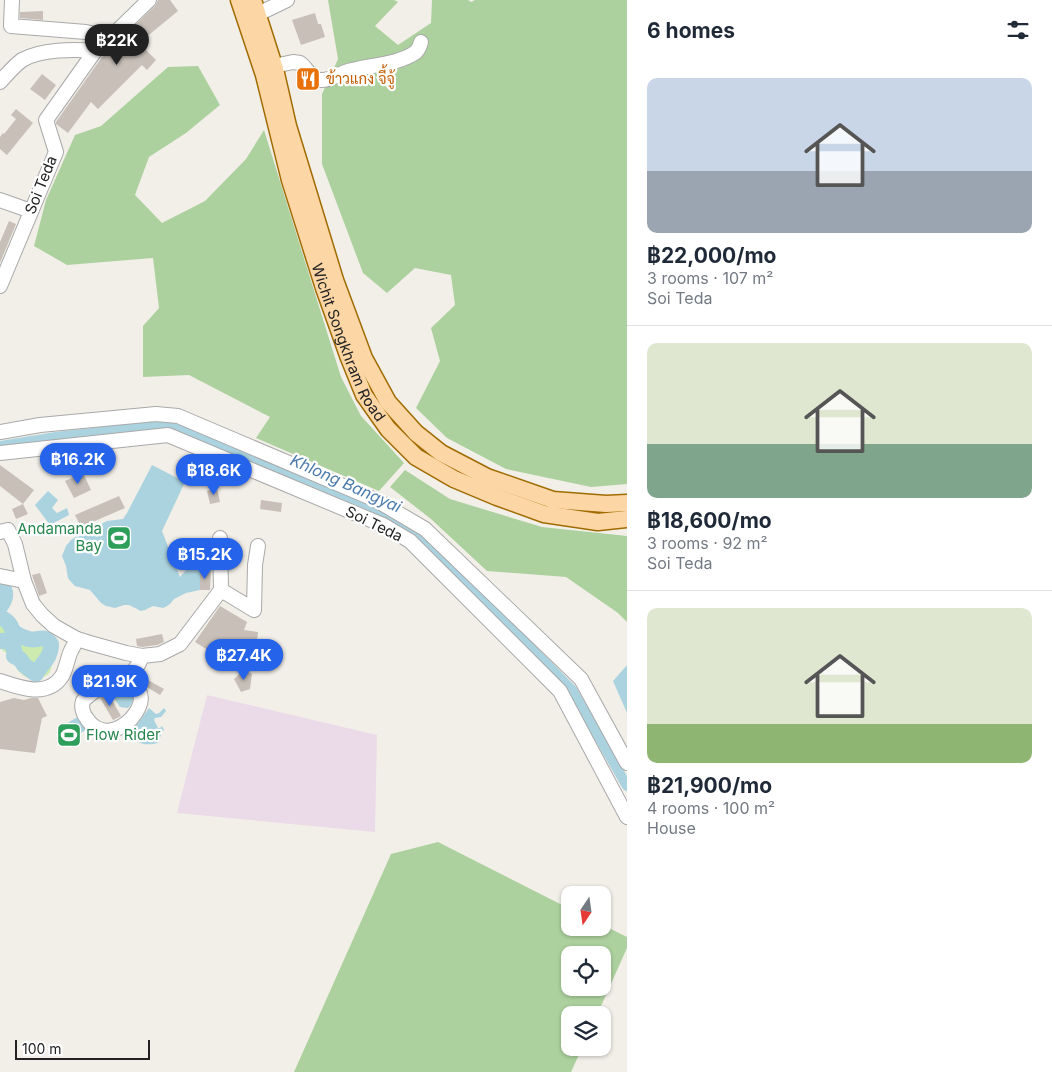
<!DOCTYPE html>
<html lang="en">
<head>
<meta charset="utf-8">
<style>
  body { margin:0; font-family:Inter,Sarabun,sans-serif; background:#f2f2f3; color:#1f2937; height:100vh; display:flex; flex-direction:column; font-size:19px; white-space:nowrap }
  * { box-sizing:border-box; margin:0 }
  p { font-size:16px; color:#747a83 }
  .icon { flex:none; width:28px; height:28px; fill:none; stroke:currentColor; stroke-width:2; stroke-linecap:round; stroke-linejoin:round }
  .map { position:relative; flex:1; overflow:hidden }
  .panel { display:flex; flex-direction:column; background:#fff; width:425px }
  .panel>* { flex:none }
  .needle { width:32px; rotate:193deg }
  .tools { position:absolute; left:561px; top:886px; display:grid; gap:10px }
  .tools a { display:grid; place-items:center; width:50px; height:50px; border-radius:10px; background:#fff; box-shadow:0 1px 4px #0004; font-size:25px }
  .scale { position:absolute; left:15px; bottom:12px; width:135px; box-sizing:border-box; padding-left:5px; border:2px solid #222; border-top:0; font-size:14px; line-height:18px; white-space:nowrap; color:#222; -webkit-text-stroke:4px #fff; paint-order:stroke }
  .price { position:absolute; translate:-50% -42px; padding:0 11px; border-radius:18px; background:#2563eb; color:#fff; font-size:16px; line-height:32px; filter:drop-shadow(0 1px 2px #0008) }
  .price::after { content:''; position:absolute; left:50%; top:30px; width:15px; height:11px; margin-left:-8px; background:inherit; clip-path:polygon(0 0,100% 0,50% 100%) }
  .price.current { background:#222; color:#fff }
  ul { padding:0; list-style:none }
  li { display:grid; align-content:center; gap:10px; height:265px; padding:0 20px }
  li+li { border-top:1px solid #e0e1e3 }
  li span { display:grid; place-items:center; height:155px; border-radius:10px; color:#555 }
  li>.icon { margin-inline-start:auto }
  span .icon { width:90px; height:90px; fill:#fffc; stroke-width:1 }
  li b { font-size:21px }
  h2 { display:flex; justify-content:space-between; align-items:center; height:60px; padding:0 20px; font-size:21px }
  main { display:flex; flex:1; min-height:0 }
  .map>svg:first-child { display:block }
  .industrial { fill:#ebdbe8 }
  .grass { fill:#cdebb0 }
  .forest { fill:#add19e; fill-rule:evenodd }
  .water { fill:#aad3df }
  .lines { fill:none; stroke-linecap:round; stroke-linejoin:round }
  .canal { stroke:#aad3df; stroke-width:10 }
  .river { stroke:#aad3df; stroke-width:16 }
  .building { fill:#c7bfb8 }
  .minor-casing { stroke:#a9a9a9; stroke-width:16 }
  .major-casing { stroke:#a06b00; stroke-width:19 }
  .minor { stroke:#fff; stroke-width:14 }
  .major { stroke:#fcd6a4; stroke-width:16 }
  .labels { text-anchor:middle; stroke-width:4.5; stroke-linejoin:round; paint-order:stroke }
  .food-label { font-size:15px; fill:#c56008; stroke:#fff; text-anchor:start }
  .street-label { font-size:15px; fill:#222; stroke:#fff }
  .leisure-label { font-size:15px; fill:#27864d; stroke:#fff; text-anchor:end }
  .water-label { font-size:16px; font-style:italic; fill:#4a7aab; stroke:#fff }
</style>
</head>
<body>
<main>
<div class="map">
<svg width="627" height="1072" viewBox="0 0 627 1072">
  <rect width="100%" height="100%" fill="#f2efe9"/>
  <polygon class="industrial" points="207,695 377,735 375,832 177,813"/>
  <path class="grass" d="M0,617L9,623L15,634C22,636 25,633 32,633C40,632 47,634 54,637L57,645L50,654C52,663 54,674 43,677L36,674L30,679C19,675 15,667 14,656L8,655L0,648Z"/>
  <g class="forest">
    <polygon points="328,0 394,0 398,2 375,26 398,45 431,23 432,0 468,0 471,2 475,0 627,0 627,484 591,487 506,469 447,438 416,408 440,361 431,328 455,305 451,275 415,268 387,293 363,273 322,164 322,94 338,59"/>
    <polygon points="198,66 220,105 186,133 149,157 135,195 162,223 205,201 246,159 264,130 341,377 361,416 404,463 379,491 256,438 270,417 189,375 143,377 143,326 159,308 153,258 67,265 34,246 46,200 75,135 101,126 168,67"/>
    <polygon points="405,470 450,499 542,527 627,536 627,622 618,613 566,577 487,571 431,519 390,487"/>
    <path d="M438,842L570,909V928H602L603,925L627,937V948L597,1015H570V1048H582L571,1072H294L391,854ZM570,955H602V988H570Z"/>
  </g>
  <g class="water">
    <path d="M152,465L185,482L162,531L180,577C187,569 188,566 200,570V590L186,593L174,599L170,604L167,606L163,608L153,606L145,610L141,611L129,605H124L115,608L106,606L101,603L90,590L75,586L71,582L68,578L66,566L62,556L66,546L71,540L76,537L93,534L97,530L99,525L107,521L123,519L127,513Z"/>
    <polygon points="48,491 58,500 52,508 57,513 67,508 69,515 50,525 35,505"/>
    <polygon points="627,665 627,713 613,681"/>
    <path d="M118,685C129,691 140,695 128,708L120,707C116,700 110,695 114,687Z"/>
    <path d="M149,708L156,714L159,713L164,708L166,711L161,717L155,718L154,720L158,728H160L162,726L164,730L162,732L158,743C146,746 134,745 133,730Z"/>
    <polygon points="79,716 87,729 67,742 58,729"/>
  </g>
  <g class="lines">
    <polyline class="canal" points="0,446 56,437 172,424 362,502 389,516 418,534 572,690 627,786"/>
    <g class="river">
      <path d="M0,583C7,592 7,597 0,607"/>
      <path d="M0,617C4,619 8,621 10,625C12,627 11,630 14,632C17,635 25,638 29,639C38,642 42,633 51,644C52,657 41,664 36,674L24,665L20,659L14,656C16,649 12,646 8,641H0"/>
    </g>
  </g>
  <g class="building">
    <polygon points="158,0 170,0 178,11 139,43 156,60 147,70 142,65 98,109 91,102 68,133 56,124 56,122 102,57 155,6"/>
    <polygon points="43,11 43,20 20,18 20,12"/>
    <polygon points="315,13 318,24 321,24 325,37 301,45 292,20"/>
    <polygon points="42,74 56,85 45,100 30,89"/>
    <polygon points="16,109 33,123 7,155 0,149 0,137 3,133 4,134 16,119 11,115"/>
    <polygon points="9,221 16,224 0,263 0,242"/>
    <polygon points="0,465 34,490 23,504 0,486"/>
    <polygon points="83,473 91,490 74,498 65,481"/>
    <polygon points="217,488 220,502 210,504 207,491"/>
    <polygon points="119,496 125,508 81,527 75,515"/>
    <polygon points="261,500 282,503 281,512 260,509"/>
    <polygon points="23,504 28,514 16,519 12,509"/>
    <polygon points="200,570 211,570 210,590 200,590"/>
    <polygon points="40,573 47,593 39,596 32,575"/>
    <polygon points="220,606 247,622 244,630 258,632 257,641 265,643 262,648 261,661 248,659 249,650 231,647 225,655 211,652 195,642"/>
    <polygon points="162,634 164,642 157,645 142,647 137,646 136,639"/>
    <polygon points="244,670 252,674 250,689 241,692 234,679"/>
    <polygon points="146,679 164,689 160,695 147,687 144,682"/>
    <polygon points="108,693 121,716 113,720 100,698"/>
    <polygon points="14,698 24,700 31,698 38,698 47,716 42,718 35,753 0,749 0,702"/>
  </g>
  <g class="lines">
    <defs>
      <g id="minor">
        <polyline points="12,0 11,26 86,32 111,37"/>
        <polyline points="258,14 287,0"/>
        <path d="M274,66L293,62L300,63C307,68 310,78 320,80C328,81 338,75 345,72C367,65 398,65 416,52C419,49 420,46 421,42"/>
        <path d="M0,82C7,74 14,66 22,60C41,49 74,49 95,51"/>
        <polyline points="0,200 31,211"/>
        <polyline points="0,286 56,152 46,120 95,51 111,37 149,0"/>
        <polyline points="0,432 40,425 156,414 178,416 376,500 425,529 581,679 627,763"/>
        <polyline points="0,453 168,435 383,525 410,541 560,691 627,817"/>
        <polyline points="0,532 8,530 15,544 24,581 33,604 42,615 54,626 77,639 90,643 126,653 142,656 160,654 180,644 221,590 254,610 255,565 258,546"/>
        <polyline points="220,538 221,590"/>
        <polyline points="0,576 24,581"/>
        <path d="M129,679C145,692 144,704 131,719C118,732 99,737 87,719C83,714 81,707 83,701C90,693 106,683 117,680C121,679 125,679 129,679L139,663L142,656"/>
        <path d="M0,681C20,688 48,698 62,676C66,669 67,661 70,653C72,648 75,644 77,639"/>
      </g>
      <g id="major">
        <path id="s1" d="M239,0L264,75L290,180L324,288L349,358L364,395L388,429L416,457L454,479L497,497L544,514L598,522L627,519"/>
        <polyline points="253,0 275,69 288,126 335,280 364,358 388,402 416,433 441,453 487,477 553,500 606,504 627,503"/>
      </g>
    </defs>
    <use href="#minor" class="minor-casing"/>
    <use href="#major" class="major-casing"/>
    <use href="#minor" class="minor"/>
    <use href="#major" class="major"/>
  </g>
  <defs>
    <symbol id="restaurant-square" viewBox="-11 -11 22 22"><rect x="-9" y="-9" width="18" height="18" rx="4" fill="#e8710a" stroke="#fff"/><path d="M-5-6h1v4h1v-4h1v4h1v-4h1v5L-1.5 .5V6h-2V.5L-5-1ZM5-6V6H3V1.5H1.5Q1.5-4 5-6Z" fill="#fff"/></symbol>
    <symbol id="stadium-square" viewBox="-11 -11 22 22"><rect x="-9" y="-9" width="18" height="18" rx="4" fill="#2e9e5b" stroke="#fff"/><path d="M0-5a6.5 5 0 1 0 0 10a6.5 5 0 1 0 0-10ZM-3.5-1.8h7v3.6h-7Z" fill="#fff"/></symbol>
  </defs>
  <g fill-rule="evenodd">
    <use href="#restaurant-square" x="294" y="65" width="28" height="28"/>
    <use href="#stadium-square" x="105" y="524" width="28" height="28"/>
    <use href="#stadium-square" x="55" y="721" width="28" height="28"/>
  </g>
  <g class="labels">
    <g class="food-label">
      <text x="326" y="84">ข้าวแกง จี้จู้</text>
    </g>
    <g class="street-label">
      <text transform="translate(41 185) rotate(-68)" y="5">Soi Teda</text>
      <text dy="5" stroke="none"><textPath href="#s1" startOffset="360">Wichit Songkhram Road</textPath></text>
      <text transform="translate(374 524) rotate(26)" y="5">Soi Teda</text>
    </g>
    <g class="leisure-label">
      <text x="102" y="534">Andamanda<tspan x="102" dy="17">Bay</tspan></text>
      <text x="86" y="740" text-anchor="start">Flow Rider</text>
    </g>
    <g class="water-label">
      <text transform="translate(346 483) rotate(24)" y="6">Khlong Bangyai</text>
    </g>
  </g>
</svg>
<div class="tools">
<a><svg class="needle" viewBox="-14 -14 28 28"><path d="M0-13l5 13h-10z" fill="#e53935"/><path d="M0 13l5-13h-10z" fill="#747a83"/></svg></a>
<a><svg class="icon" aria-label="locate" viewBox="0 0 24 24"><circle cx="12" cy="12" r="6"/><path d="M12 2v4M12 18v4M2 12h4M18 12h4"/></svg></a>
<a><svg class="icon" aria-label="layers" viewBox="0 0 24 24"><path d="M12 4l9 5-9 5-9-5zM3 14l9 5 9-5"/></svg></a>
</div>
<div class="scale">100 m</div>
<b class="price current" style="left:117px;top:66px">฿22K</b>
<b class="price" style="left:78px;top:485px">฿16.2K</b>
<b class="price" style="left:214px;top:496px">฿18.6K</b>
<b class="price" style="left:205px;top:580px">฿15.2K</b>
<b class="price" style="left:244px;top:681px">฿27.4K</b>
<b class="price" style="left:110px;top:707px">฿21.9K</b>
</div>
<section class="panel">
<h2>6 homes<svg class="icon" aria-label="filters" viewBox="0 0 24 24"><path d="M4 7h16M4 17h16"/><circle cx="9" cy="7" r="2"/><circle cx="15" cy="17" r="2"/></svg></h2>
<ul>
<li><span style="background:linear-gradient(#c9d6e8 60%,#9aa5b1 0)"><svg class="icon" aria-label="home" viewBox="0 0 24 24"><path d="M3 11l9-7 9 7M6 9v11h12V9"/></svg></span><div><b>฿22,000/mo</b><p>3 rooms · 107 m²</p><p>Soi Teda</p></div></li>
<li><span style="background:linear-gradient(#dfe7d0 65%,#7fa58c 0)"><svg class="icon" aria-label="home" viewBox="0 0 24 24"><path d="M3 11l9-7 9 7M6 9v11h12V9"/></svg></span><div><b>฿18,600/mo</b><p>3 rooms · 92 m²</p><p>Soi Teda</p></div></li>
<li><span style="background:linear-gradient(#dfe7d0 75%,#8fb573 0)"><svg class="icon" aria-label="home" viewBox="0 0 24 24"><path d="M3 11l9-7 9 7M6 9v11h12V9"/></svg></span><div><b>฿21,900/mo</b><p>4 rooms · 100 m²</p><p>House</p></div></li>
</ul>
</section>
</main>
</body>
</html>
